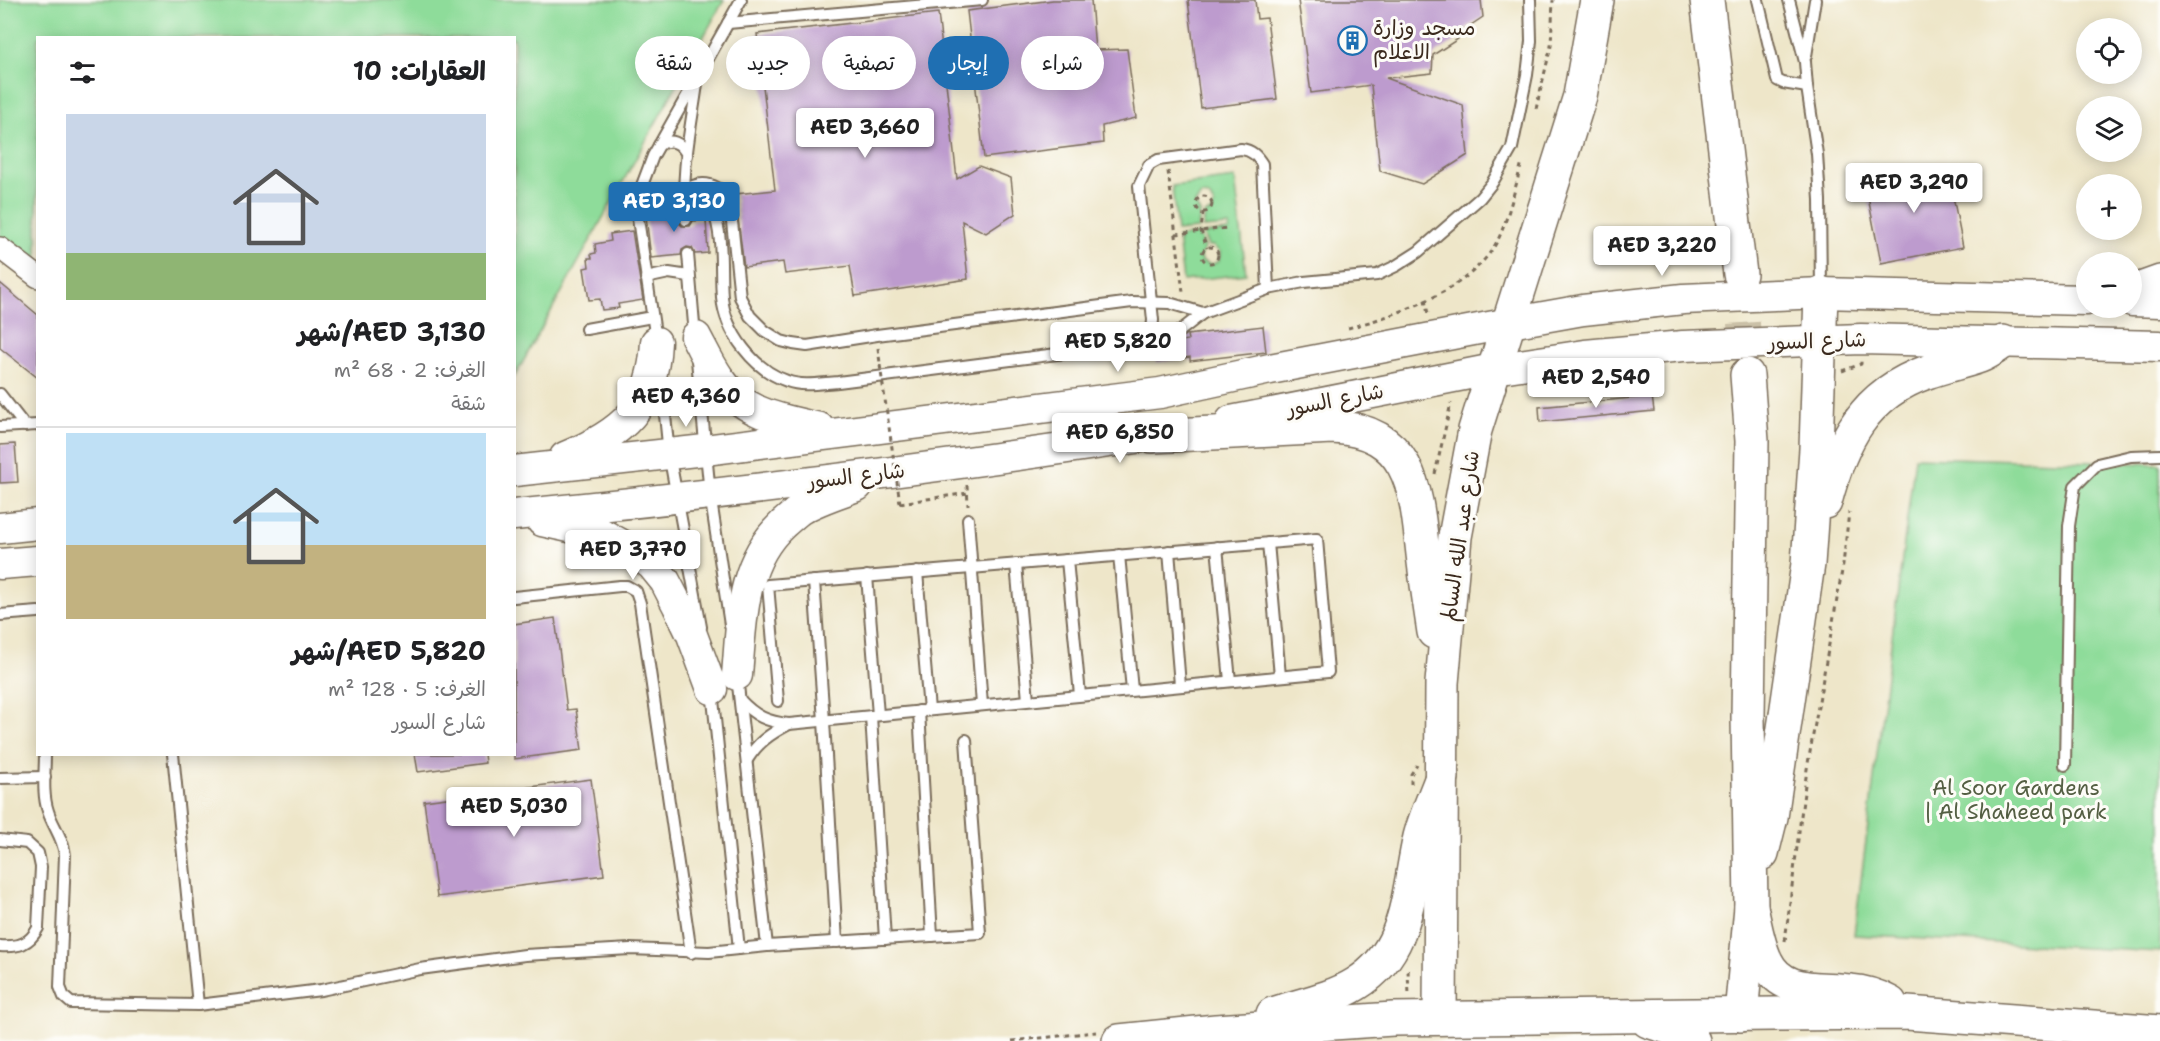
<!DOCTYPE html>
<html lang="ar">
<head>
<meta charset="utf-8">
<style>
  body { margin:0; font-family:"Shantell Sans","Playpen Sans Arabic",sans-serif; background:#f2f2f2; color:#202124; direction:rtl; height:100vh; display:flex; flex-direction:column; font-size:22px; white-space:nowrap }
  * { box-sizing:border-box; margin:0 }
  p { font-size:20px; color:#757577 }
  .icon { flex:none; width:33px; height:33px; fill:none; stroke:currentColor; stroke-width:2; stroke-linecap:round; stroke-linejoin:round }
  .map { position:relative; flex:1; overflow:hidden; direction:ltr }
  .side { position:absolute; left:36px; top:36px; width:480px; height:720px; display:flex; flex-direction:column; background:#fff; border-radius:0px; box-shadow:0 3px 15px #0003; direction:rtl }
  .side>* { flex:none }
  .hud { position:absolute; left:534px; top:36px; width:570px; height:54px; direction:rtl; display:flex; gap:12px }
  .controls { position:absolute; left:2076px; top:18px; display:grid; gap:12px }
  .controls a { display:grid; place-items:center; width:66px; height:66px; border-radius:50%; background:#fff; box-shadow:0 3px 15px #0003; font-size:30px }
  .price { position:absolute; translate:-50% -51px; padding:0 14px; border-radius:6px; background:#fff; color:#222; font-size:20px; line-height:39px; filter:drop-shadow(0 2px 3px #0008) }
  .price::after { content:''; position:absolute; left:50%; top:36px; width:18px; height:14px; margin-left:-9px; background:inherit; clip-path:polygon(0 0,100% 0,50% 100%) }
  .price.on { background:#1f6fb2; color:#fff }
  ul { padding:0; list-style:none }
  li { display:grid; align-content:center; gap:12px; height:318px; padding:0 30px }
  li+li { border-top:2px solid #e0e0e0 }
  li span { display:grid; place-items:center; height:186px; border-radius:0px; color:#555 }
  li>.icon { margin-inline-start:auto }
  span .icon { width:108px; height:108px; fill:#fffc; stroke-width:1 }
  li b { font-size:26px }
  h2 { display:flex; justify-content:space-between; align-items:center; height:72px; padding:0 30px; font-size:26px }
  .pill { padding:0 21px; border-radius:27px; background:#fff; box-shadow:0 3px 15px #0003; font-size:21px; line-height:54px }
  .pill.on { background:#1f6fb2; color:#fff }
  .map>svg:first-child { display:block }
  .green { fill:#8edc9a; stroke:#64835c; stroke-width:1.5 }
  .building { fill:#bd9bce }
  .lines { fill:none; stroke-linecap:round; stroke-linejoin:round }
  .primary-tunnel { stroke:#cac0a7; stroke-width:33; stroke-dasharray:33 16; stroke-linecap:butt }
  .service-casing { stroke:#7a6c5a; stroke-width:14 }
  .minor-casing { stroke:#7a6c5a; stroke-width:24 }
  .tertiary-casing { stroke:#7a6c5a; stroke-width:30 }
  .secondary-casing { stroke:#7a6c5a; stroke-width:33 }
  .primary-casing { stroke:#7a6c5a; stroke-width:36 }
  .motorway-casing { stroke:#7a6c5a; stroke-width:36 }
  .path { stroke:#7a6c5a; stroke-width:3; stroke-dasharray:4.5 4.5; stroke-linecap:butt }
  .service { stroke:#fff; stroke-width:10 }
  .minor { stroke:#fff; stroke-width:21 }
  .tertiary { stroke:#fff; stroke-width:27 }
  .secondary { stroke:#fff; stroke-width:30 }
  .primary { stroke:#fff; stroke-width:33 }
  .motorway { stroke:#fff; stroke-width:33 }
  .path-bridge { stroke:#7a6c5a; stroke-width:3; stroke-dasharray:4.5 4.5; stroke-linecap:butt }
  .labels { text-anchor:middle; stroke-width:6; stroke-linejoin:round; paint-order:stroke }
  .poi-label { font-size:21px; fill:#3b2a1e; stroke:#fdfcf7; text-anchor:start }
  .street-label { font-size:21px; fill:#3b2a1e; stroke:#fdfcf7 }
  .park-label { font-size:21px; fill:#545f43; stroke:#fdfcf7 }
</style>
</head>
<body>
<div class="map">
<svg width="2160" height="1041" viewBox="0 0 2160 1041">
  <rect width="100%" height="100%" fill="#fdfcf7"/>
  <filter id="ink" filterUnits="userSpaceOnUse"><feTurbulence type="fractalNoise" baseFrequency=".0167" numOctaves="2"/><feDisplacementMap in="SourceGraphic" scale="12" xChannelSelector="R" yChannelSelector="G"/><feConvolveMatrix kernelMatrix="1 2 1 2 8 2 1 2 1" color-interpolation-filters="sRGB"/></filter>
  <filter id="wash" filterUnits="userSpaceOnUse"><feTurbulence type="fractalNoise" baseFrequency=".008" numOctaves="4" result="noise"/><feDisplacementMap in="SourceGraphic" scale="24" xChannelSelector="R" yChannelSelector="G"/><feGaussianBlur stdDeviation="1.35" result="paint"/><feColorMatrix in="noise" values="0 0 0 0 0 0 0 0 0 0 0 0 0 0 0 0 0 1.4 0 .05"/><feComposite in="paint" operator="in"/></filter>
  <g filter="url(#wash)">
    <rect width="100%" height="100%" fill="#eee6c9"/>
    <g class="green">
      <polygon points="0,0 724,0 515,376 514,38 38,38 37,271 0,241"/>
      <polygon points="1235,178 1246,274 1183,281 1178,237 1199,234 1204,248 1201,256 1202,261 1211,265 1219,261 1220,252 1213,246 1208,246 1203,234 1229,231 1229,226 1203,228 1205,214 1211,212 1214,205 1209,196 1201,195 1195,204 1200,213 1198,229 1177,231 1172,186"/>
      <polygon points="1915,457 2160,464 2160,952 1854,935"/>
    </g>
    <g id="blocks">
      <g class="building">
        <polygon points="1053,0 1091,0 1095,50 1127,49 1136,118 1102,126 1103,143 984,158 967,11"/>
        <polygon points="1188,0 1255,0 1257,19 1267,18 1277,99 1201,108"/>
        <polygon points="1298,0 1481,0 1483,17 1456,35 1458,39 1433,55 1432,73 1386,78 1463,105 1468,155 1422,184 1380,171 1371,85 1311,93"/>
        <polygon points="938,13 957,179 979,166 1011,178 1015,214 986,233 962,221 968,279 855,296 850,266 785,274 783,262 744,267 735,194 775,190 757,34"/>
        <polygon points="1947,166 1963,247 1881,263 1865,182"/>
        <polygon points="677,203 678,222 682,226 690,226 693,221 706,220 708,253 695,254 692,248 687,247 682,250 681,255 651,258 645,207"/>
        <polygon points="632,231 643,300 618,304 619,308 602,310 600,299 589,300 584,268 589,267 588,258 592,258 591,254 596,253 595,244 611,241 610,234"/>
        <polygon points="0,283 38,315 38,378 0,348"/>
        <polygon points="1263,326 1266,352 1190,361 1190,357 1157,362 1155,349 1169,343 1188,340 1187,335"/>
        <polygon points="1652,396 1654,411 1540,422 1539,407"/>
        <polygon points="15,444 18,482 0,483 0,445"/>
        <polygon points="555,618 567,710 576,709 582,750 514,759 514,624"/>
        <polygon points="415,754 484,754 485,763 418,772"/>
        <polygon points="591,779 604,875 437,897 424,801"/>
      </g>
    </g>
  </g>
  <g filter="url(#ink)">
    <use href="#blocks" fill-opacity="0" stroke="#7a6c5a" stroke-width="1.5"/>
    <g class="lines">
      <polyline class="primary-tunnel" points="1740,274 1747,373"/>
      <defs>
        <g id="service">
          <polyline points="1758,0 1777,80 1783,83 1807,87"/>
          <polyline points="1789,0 1805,62 1807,87 1817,154 1820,200 1821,290"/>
          <polyline points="728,23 982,0"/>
          <polyline points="1806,56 1815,0"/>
          <path d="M659,145C671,138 681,142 687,155"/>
          <path d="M684,191C702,178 721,184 730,203L740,297L750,316L765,331L781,341L793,344L807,346L877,335L1132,302L1169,303L1203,313"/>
          <path d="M685,217C696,206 708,206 716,219C723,243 720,272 722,297C725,332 754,370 787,381C803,387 821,383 838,382L1151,342L1180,331L1203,313L1268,289L1304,282L1377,275L1396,266L1418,252L1480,198L1492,183L1512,148L1527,75L1531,41L1530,0"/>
          <path d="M686,220C680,175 691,128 697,84"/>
          <polyline points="688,254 695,336"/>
          <polyline points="646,278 669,273 689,276"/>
          <polyline points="586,329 652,317"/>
          <polyline points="656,340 637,212 641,188 653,156 741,0"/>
          <path d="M1151,342L1153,320L1139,186L1149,165L1158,160L1241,149C1252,150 1257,156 1262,164L1268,289"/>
          <polyline points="697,360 710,494 730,625"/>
          <polyline points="661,376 669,454 701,627"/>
          <polyline points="0,394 25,426"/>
          <polyline points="0,427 38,425"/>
          <polyline points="968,519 982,705"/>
          <polyline points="1268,543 1280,676"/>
          <polyline points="1217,547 1230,681"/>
          <polyline points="1169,551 1180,685"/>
          <polyline points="1119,555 1132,690"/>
          <polyline points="1067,560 1080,695"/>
          <polyline points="1016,564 1028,700"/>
          <polyline points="917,572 929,710"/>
          <polyline points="867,576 878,715"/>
          <polyline points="814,581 824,721 837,942"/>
          <polyline points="514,597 620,586 627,586 636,591 640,603 691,953"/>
          <polyline points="0,615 38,612"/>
          <polyline points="712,690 739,949"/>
          <path d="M740,700C755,716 767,722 789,724L1328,672L1317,539L768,585L778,701"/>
          <polyline points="919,711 932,936"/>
          <polyline points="871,716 885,939"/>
          <path d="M45,754C45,772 42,794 48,811C53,827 63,837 65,855L60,987L64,997L71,1003L198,1005L321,990L420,969L525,955L630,949L709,952L767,946L737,676"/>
          <polyline points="173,754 198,1005"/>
          <path d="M747,760C758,742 770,734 789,724"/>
          <polyline points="2065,765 2069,526 2075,486 2097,464 2131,456 2160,455"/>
          <polyline points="0,778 45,777"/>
          <path d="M0,840L27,843L38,853L41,867L38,928C29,945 18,947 0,946"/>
          <polyline points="767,946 980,933 966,740"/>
        </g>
        <polyline id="minor" points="0,248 38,277"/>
        <polyline id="tertiary" points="2132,289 2160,279"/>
        <g id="secondary">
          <polyline points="2132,301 2160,302"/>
          <path d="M696,337C703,350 710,365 719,378C743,414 779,419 819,428"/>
          <polyline points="1231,421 1494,369 1585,355 1683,346 1861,339 2160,346"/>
          <path d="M565,457C623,433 653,408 656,342"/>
          <polyline points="514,471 705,450 1160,393 1270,369 1510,323 1583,310 1683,299 1821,293 2086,300"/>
          <path d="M514,515C735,493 956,466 1175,432"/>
          <polyline points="542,521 602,534 635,552 652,565 665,581 678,606 692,635 712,689"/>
          <polyline points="0,528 38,524"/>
          <polyline points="0,564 38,561"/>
          <path d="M737,675C742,621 740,564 783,524C789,519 795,513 801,509C818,499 838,493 857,486"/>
        </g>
        <g id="primary">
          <polyline points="1707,0 1740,274"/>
          <path d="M1152,436L1333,427C1413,431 1416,492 1423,554C1426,580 1430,606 1434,632"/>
          <path d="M1825,502C1841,441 1864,394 1927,372C1944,366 1963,362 1980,356C1988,353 1996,347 2003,342"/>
          <polyline points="1762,853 1771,817 1808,564 1816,449 1821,293"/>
          <polyline points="1741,1015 1751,907 1748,717 1752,441 1747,375"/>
          <polyline points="1440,1018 1442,683 1455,537 1475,430 1580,96 1597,0"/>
        </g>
        <g id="motorway">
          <path d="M1751,907C1755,925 1758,945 1766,961C1782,995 1819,987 1850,991C1864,992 1877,996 1890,1003"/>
          <path d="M1273,1014C1300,1005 1332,999 1356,984C1410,951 1407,892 1420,837C1425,817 1435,796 1442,777"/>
          <polyline points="1648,1021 1674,1029 1693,1041"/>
          <polyline points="1119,1041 1216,1031 1393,1019 1774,1014 1907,1013 2160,1032"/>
        </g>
      </defs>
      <use href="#service" class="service-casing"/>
      <use href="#minor" class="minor-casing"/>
      <use href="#tertiary" class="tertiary-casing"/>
      <use href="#secondary" class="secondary-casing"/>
      <use href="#primary" class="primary-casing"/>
      <use href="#motorway" class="motorway-casing"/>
      <g class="path">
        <polyline points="1536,109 1551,46 1553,0"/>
        <polyline points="1168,171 1183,292"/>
        <circle cx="1204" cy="204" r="8"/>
        <polyline points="1203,212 1201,231 1207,248"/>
        <polyline points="1176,234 1227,228"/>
        <circle cx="1210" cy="255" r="8"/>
        <polyline points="1425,300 1428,314"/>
        <path d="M1348,328C1400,314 1479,288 1501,233C1510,211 1516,185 1522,162"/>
        <polyline points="878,348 880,363"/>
        <polyline points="1842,371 1861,364 1861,361"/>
        <polyline points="1435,474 1451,403"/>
        <polyline points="967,485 968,505"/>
        <polyline points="900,503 968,493"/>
        <polyline points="1411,784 1411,774 1417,765"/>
        <polyline points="1785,941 1807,769 1843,565 1849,512"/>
        <polyline points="1408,970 1409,996"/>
        <polyline points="1012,1041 1096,1032"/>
      </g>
      <use href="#service" class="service"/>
      <use href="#minor" class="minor"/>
      <use href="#tertiary" class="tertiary"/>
      <use href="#secondary" class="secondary"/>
      <use href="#primary" class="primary"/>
      <use href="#motorway" class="motorway"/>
      <polyline class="path-bridge" points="880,365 900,503"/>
    </g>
  </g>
  <defs>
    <symbol id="building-ring" viewBox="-11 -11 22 22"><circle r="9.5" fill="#fdfcf7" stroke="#1f6fb2" stroke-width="1.5"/><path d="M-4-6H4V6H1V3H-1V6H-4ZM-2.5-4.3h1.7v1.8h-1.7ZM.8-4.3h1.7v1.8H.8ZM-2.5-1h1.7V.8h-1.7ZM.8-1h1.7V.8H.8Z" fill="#1f6fb2"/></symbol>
  </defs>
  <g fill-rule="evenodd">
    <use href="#building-ring" x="1336" y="24" width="33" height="33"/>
  </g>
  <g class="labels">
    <g class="poi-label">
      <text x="1373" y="35">مسجد وزارة<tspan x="1373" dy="24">الاعلام</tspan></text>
    </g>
    <g class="street-label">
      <text transform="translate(1817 341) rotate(-2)" y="7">شارع السور</text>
      <text transform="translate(1335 400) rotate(-11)" y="7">شارع السور</text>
      <text transform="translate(856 476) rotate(-7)" y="7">شارع السور</text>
      <text transform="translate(1460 536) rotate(-82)" y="7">شارع عبد الله السالم</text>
    </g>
    <g class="park-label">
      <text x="2016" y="795">Al Soor Gardens<tspan x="2016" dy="24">| Al Shaheed park</tspan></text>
    </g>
  </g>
</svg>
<div class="controls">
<a><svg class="icon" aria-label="locate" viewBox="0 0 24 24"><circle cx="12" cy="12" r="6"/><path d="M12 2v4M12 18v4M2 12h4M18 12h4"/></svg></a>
<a><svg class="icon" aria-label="layers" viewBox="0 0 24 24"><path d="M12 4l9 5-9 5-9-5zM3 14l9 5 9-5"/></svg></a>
<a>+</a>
<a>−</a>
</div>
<b class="price" style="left:865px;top:159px">AED 3,660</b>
<b class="price" style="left:1914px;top:214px">AED 3,290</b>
<b class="price on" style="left:674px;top:233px">AED 3,130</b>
<b class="price" style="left:1662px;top:277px">AED 3,220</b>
<b class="price" style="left:1118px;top:373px">AED 5,820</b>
<b class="price" style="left:1596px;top:409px">AED 2,540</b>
<b class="price" style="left:686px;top:428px">AED 4,360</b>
<b class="price" style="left:1120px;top:464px">AED 6,850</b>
<b class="price" style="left:633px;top:581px">AED 3,770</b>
<b class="price" style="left:514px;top:838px">AED 5,030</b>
<div class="hud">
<a class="pill">شراء</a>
<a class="pill on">إيجار</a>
<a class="pill">تصفية</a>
<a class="pill">جديد</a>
<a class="pill">شقة</a>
</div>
<section class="side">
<h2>العقارات: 10<svg class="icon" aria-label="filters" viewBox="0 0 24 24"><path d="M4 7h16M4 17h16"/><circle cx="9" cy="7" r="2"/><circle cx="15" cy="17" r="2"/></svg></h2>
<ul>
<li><span style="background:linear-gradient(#c9d6e8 75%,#8fb573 0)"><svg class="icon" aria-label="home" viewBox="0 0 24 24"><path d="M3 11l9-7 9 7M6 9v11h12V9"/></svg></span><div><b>AED 3,130/شهر</b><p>الغرف: 2 · 68 m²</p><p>شقة</p></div></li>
<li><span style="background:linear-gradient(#bfe0f5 60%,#c2b280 0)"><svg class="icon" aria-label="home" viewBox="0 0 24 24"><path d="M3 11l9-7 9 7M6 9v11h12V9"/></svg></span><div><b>AED 5,820/شهر</b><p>الغرف: 5 · 128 m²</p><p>شارع السور</p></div></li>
</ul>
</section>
</div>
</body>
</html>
